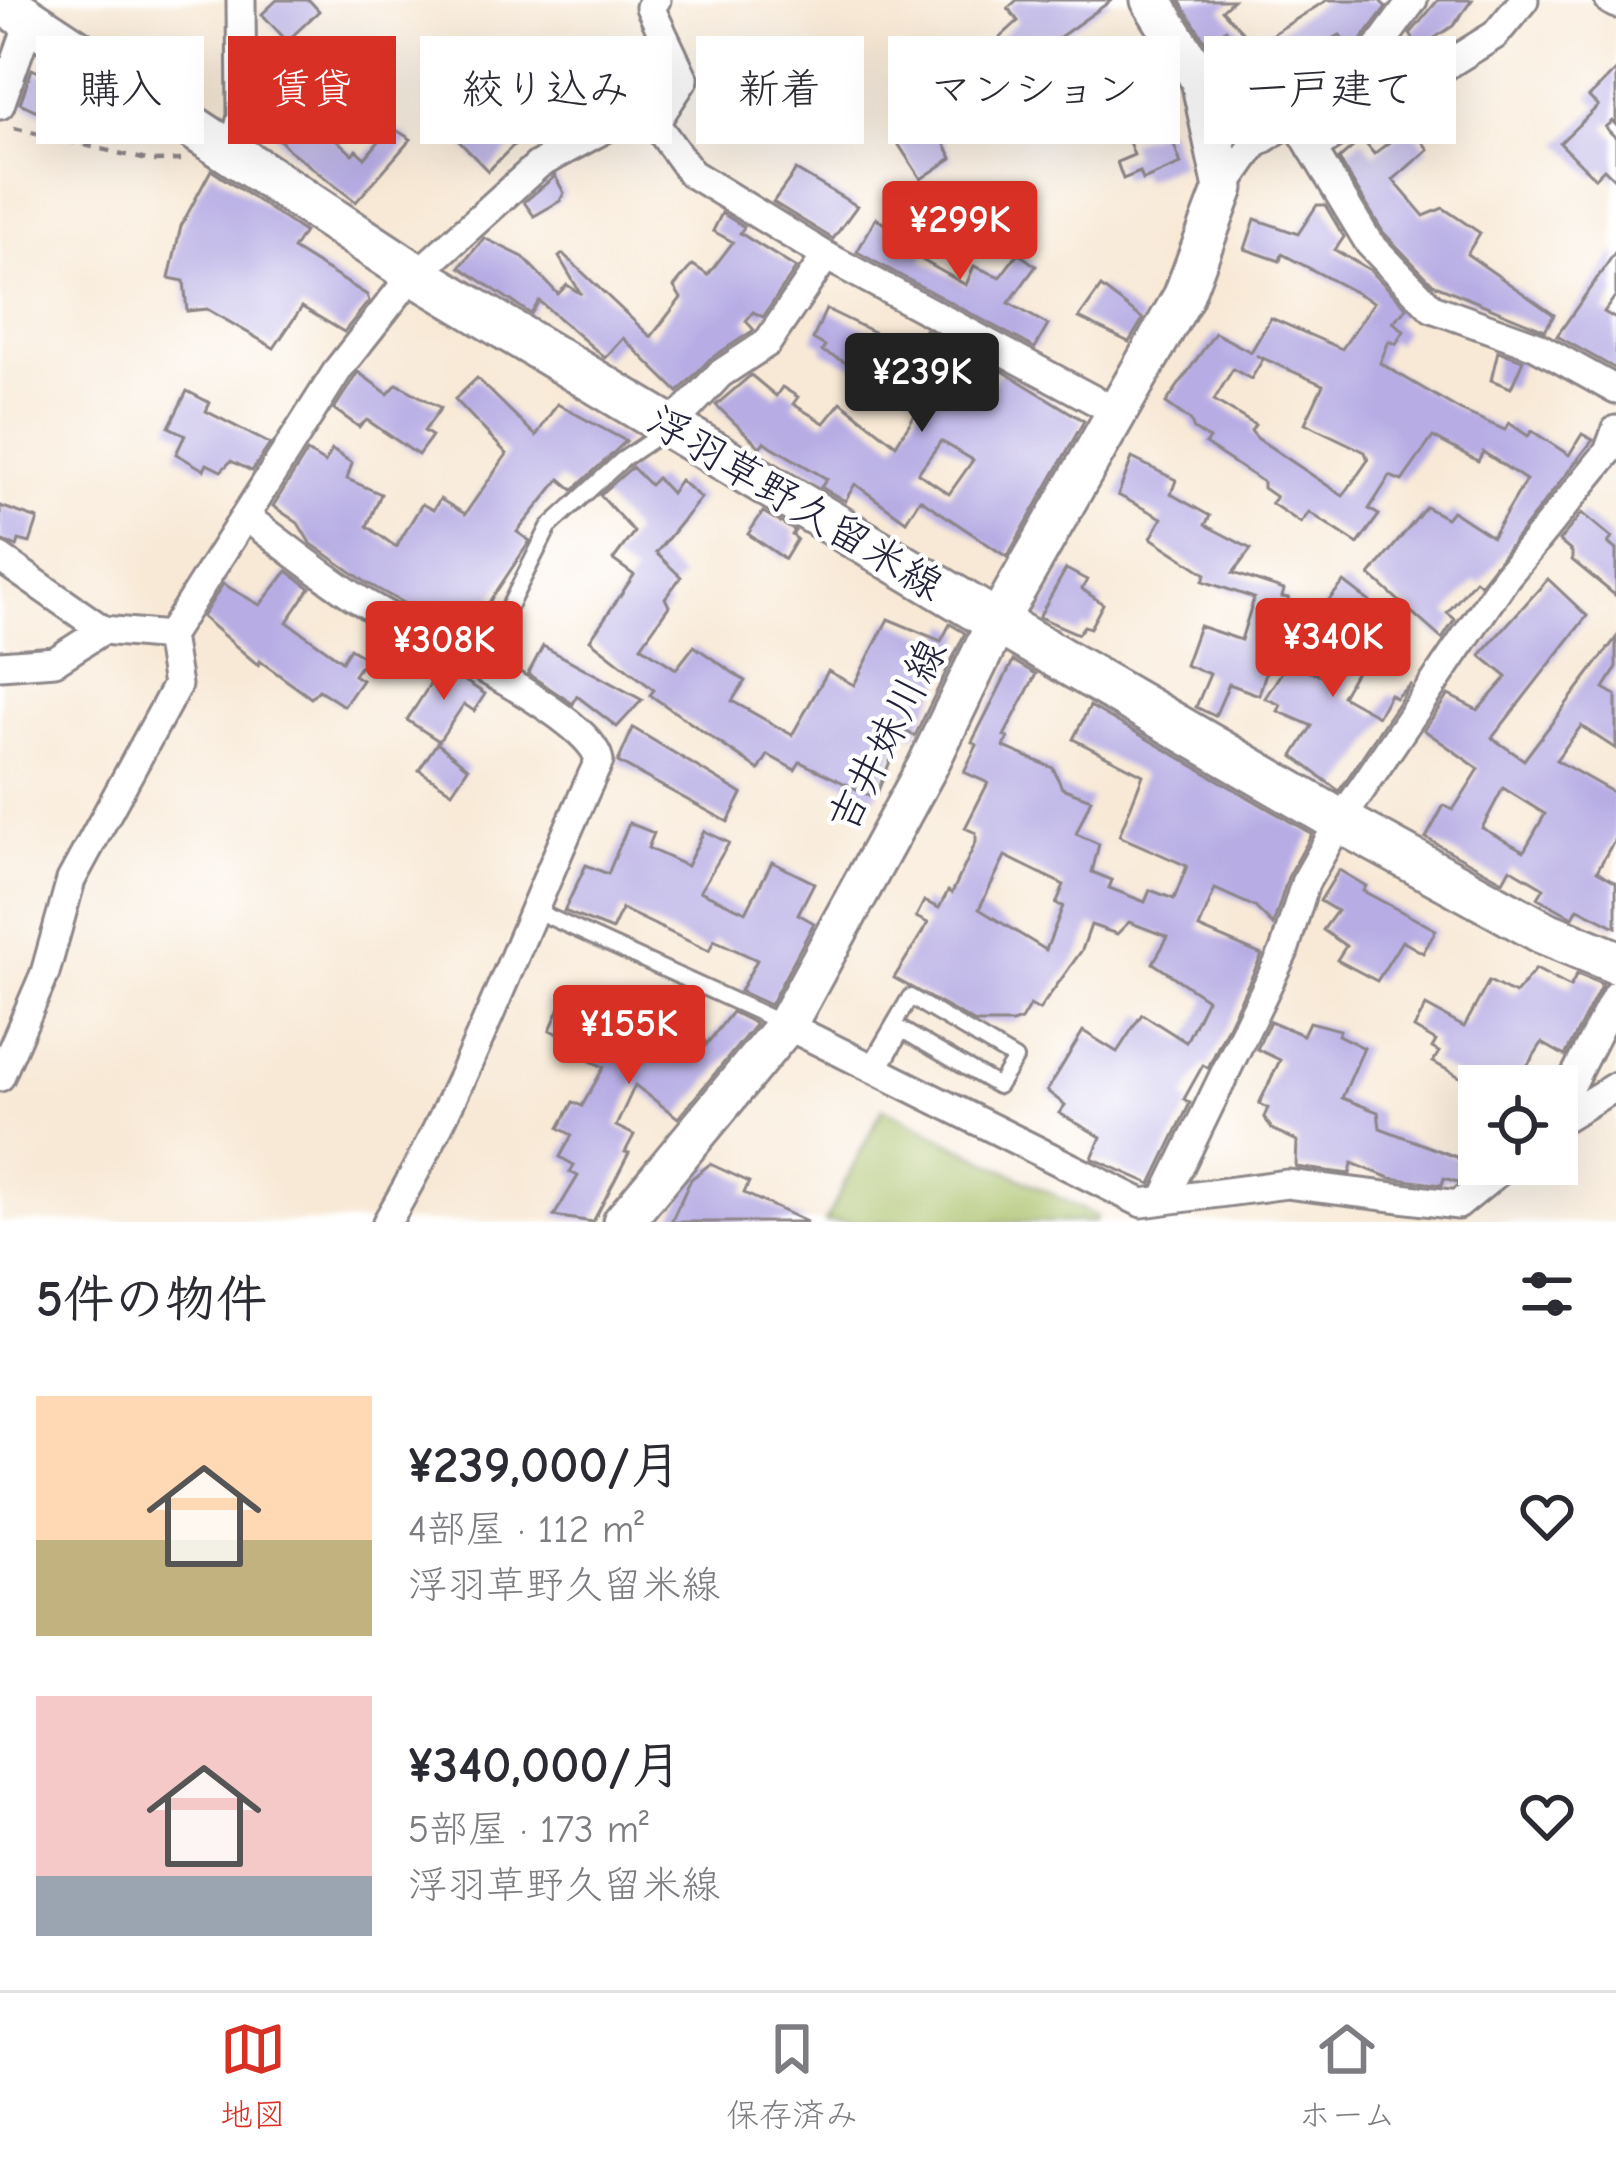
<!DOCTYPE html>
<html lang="ja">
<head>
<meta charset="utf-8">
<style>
  body { margin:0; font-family:"Comic Neue","Klee One",sans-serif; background:#f2f2f3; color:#2b2b33; height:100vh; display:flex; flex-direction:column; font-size:45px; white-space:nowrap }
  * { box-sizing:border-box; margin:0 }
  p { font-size:39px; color:#7c7c81 }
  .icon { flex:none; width:66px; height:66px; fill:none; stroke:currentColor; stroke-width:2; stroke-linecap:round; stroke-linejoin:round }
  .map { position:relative; height:1222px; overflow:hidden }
  .panel { display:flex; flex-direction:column; background:#fff; flex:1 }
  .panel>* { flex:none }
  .banner { position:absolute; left:36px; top:36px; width:1545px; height:108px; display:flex; gap:24px }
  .buttons { position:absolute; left:1458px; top:1065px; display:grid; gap:24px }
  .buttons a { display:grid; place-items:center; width:120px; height:120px; border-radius:0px; background:#fff; box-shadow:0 12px 48px #0002; font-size:60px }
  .price { position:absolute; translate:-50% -102px; padding:0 27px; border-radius:12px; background:#d93025; color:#fff; font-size:39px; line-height:78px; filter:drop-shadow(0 3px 6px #0008) }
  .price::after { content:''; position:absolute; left:50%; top:72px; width:36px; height:27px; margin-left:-18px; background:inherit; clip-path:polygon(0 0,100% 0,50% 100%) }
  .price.on { background:#222; color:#fff }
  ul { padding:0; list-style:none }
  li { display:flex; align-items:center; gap:36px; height:300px; padding:0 36px }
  li span { display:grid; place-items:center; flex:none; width:336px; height:240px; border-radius:0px; color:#555 }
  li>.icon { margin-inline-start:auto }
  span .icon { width:144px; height:144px; fill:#fffc; stroke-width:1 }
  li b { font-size:51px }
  h2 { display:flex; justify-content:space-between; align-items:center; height:144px; padding:0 36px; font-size:51px }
  .chip { padding:0 42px; border-radius:0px; background:#fff; box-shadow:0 12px 48px #0002; font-size:42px; line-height:108px }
  .chip.on { background:#d93025; color:#fff }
  .menu { display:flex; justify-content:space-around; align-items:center; height:168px; border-top:3px solid #e1e1e2; background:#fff; font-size:33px; color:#7c7c81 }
  .menu a { display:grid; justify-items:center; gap:6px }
  .menu .on { color:#d93025 }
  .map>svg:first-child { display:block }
  .green { fill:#a7be63; stroke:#64704f; stroke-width:3 }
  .building { fill:#b7ade4; fill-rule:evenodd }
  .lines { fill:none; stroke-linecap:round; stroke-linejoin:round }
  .service-casing { stroke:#8d8688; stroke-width:20 }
  .minor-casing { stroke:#8d8688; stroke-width:33 }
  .secondary-casing { stroke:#8d8688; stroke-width:45 }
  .primary-casing { stroke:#8d8688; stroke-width:48 }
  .path { stroke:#8d8688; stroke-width:4.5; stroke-dasharray:9 9; stroke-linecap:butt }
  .service { stroke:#fff; stroke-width:14 }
  .minor { stroke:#fff; stroke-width:27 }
  .secondary { stroke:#fff; stroke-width:39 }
  .primary { stroke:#fff; stroke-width:42 }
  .labels { text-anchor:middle; stroke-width:9; stroke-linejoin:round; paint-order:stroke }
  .street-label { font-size:42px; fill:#22223b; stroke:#fff }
</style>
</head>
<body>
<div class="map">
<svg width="1616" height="1222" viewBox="0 0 1616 1222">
  <rect width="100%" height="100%" fill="#fff"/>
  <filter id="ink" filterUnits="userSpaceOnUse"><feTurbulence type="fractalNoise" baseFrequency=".00833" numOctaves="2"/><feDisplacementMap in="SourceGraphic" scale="24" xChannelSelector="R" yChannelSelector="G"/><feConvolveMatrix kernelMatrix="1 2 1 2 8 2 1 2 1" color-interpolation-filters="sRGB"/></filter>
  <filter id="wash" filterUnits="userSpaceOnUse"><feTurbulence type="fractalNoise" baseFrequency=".004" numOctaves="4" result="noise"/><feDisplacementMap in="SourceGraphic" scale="48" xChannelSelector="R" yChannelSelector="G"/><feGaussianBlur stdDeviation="2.7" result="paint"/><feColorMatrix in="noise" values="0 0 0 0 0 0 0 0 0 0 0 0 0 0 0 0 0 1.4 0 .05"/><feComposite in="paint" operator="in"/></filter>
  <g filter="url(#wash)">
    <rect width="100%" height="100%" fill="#f8e9d6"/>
    <polygon class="green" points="883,1108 1097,1217 1094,1222 825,1222"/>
    <g id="blocks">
      <g class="building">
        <polygon points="277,0 309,0 319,11 287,41 262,14"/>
        <polygon points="1017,0 1112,0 1005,76 1016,105 1014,117 987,128 976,106 941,137 952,158 921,179 897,142 965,83 959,70 1001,50 995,42 1018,21 1008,8"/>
        <polygon points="1179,0 1233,0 1222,10 1255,45 1327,0 1379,0 1386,7 1353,51 1340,35 1292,61 1296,68 1290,71 1302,92 1237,135 1227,87 1253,72 1226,29 1208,46"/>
        <polygon points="1438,0 1472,0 1453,26 1419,48 1410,34"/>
        <polygon points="294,51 313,75 302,84 326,114 318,123 352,154 356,150 365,158 391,127 411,139 356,202 289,150 260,118 260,79"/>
        <polygon points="1084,55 1104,82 1128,124 1094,120 1081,126 1052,71"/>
        <polygon points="563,58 609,106 538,144 528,131 488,171 451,133 508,75 531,91"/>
        <polygon points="32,69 63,84 48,116 20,103"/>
        <polygon points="1616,70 1616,125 1612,121 1605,127 1616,138 1616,181 1604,169 1595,178 1560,143 1598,106 1589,97"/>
        <polygon points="1410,126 1428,149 1393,180 1424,216 1443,208 1480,233 1467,254 1554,315 1545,330 1433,284 1383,232 1339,159 1362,139 1374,154"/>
        <polygon points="1168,128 1181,164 1143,180 1140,172 1123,179 1117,162 1134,155 1129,142"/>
        <polygon points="211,170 304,232 293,249 367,295 369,301 344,332 302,307 274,348 207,309 187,311 184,281 169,278 181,226"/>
        <polygon points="796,170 857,206 833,239 773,202"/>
        <polygon points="555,176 564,193 560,201 534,216 524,202"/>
        <polygon points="980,179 1036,220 1021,240 966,198"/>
        <path d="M1317,205H1325L1344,237L1335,250L1370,270L1407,308L1393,322L1404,331L1396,344L1389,341L1380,363L1460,410L1505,430L1509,423L1528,436L1532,431L1569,455L1582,434L1593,440L1480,584L1475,580L1447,613L1455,619L1442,639L1370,575L1426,507L1446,518L1452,511L1492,537L1526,480L1483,452L1478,461L1433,437L1402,481L1390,476L1369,509L1379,515L1358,544L1309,512L1301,523L1271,503L1276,497L1263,488V482L1205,444L1209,439L1194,429L1190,420L1166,403L1215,333L1251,352L1271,318L1342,349L1374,302L1282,254L1280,261L1245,249L1255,219L1298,234ZM1256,355L1323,385L1305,423L1365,452L1368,460L1343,496L1257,438L1251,431L1255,425L1214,400L1233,369L1251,379L1263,359Z"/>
        <polygon points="722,213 744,227 740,233 796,268 763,317 753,312 746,321 754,330 710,359 678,392 623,338 605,358 539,301 531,314 460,267 484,238 523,257 558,294 567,285 581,294 559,257 563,254 651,337 681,298 674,287 687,271 693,265 708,275 733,242 713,231"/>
        <polygon points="876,218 926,254 922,260 966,285 974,266 1000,277 1018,253 1036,266 1009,303 1048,325 1035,348 857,252"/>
        <polygon points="1616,251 1616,295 1604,312 1616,319 1616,369 1557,336"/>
        <polygon points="1101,287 1143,319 1129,342 1079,318"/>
        <path d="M826,309L911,350L925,330L948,342L939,354L991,386L1001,370L1084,421L1007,557L920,499L906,521L855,484L845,501L821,487L827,479L764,442L760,447L716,405L751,375L776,396L782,387L798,397L793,404L824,423L841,402L896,445L924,400L822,351L825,346L813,339ZM941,441L973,460L949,494L918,473Z"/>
        <polygon points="1498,351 1523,360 1511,388 1491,380"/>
        <polygon points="358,372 388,394 397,384 441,408 424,431 432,436 418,455 367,420 359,427 334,409"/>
        <polygon points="477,378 536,436 557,404 626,441 573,490 560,479 517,532 530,541 488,604 493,607 474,642 367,583 310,543 298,523 273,506 307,452 325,463 332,450 352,463 347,479 381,494 367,526 396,547 422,504 433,510 440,499 465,514 507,454 455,399"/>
        <polygon points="187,391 210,403 206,411 270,444 252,471 231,461 221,471 207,464 204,470 176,454 185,435 169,427"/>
        <polygon points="1132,458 1176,480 1171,494 1210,516 1205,525 1251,549 1233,573 1284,590 1282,597 1289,598 1259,695 1229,684 1215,716 1196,707 1210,674 1185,665 1199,626 1241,640 1254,598 1203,581 1206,574 1151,538 1162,518 1118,495"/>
        <polygon points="632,467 650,485 657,478 671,493 680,480 701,498 656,553 681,577 665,598 669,606 641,646 676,669 694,646 745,681 732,701 792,735 828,671 854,685 888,619 941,641 950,624 965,633 915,736 903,730 875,798 800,762 795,770 768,755 759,770 650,695 654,690 590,640 634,575 613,560 634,532 600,495"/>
        <polygon points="0,506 38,519 30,543 19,540 17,547 0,540"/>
        <polygon points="763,512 795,531 792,535 797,539 785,559 748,534"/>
        <polygon points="1582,513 1612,538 1608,543 1616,550 1616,596 1572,560 1572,552 1559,541"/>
        <polygon points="1066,569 1087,580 1082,589 1103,604 1090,628 1084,626 1078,634 1039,617"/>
        <polygon points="287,571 310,588 287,622 342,661 350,648 366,658 354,675 362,680 344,706 319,690 311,698 260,661 258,665 202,617 223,584 260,605"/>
        <path d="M1548,579L1587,616L1492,738L1524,760L1616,638V669L1604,688L1616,695V749L1581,726L1556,760L1616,794V837L1597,871L1616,882V927L1578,908L1573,917L1567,914L1538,898L1544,888L1510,868L1503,881L1426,838L1444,805L1453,810L1479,769L1424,730L1448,695L1478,710L1507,677L1480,655ZM1503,788L1545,814L1524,851L1482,828Z"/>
        <polygon points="1344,582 1370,602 1346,639 1367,652 1342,696 1378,716 1390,694 1395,698 1411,684 1339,791 1293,756 1312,726 1278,711 1281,705 1265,698 1287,664 1324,676 1345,641 1321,624 1329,612 1322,608"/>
        <polygon points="543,646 642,700 617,727 577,696 573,704 528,674"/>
        <path d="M1013,661L1036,674L1004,736L1008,738L1004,747L1053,768L1062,788L1091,799L1076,834L1099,844L1092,872L1112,880L1109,888L1145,902L1150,890L1174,899L1187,866L1119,836L1143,775L1073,739L1090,706L1312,834L1288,877L1273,925L1255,907L1215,889L1199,928L1262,955L1208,1068L1203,1065L1184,1099L1190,1103L1151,1184L1092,1158L1101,1137L1059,1113L1065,1105L1047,1091L1083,1031L1117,1052L1142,1014L1186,1042L1207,999L1153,963L1168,937L1129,922L1117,934L1091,925L1082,950L1039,1010L1030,1005L1021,1020L1012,1023H976L894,978L928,923L916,917L924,901L939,908L948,891L952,893L976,842V833L965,828L988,783L964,772L977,745L972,742ZM1005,856L1064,885L1056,904L1063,906L1046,950L979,909Z"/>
        <polygon points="442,666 485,694 474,711 464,704 439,741 407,720"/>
        <polygon points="633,728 742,794 728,822 618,762"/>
        <polygon points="437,743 468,768 452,792 419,770"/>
        <polygon points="629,823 654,833 648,848 687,866 704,831 729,843 700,891 746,912 772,862 814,883 798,914 814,923 770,1005 740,991 757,960 714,940 709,951 622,909 612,930 564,911 586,865 608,874"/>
        <polygon points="1339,870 1366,886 1363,891 1436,930 1423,953 1402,941 1377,981 1337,960 1346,946 1323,930 1337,911 1320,901"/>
        <polygon points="1536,969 1570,987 1577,974 1602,984 1565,1056 1542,1043 1514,1086 1476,1086 1433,1062 1439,1052 1432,1048 1436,1041 1414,1028 1426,1006 1464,1027 1489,981 1515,994"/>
        <polygon points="564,998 638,1020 672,1039 693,1010 706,1045 732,1012 756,1024 678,1118 635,1085 616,1126 634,1135 625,1152 629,1153 593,1222 554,1216 578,1176 570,1172 574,1165 560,1157 572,1135 559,1128 573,1102 582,1106 604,1067 561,1048 561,1035 550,1030"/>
        <polygon points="1270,1021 1303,1035 1309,1022 1340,1030 1338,1035 1364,1048 1342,1098 1378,1112 1380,1128 1472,1163 1470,1172 1458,1182 1444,1178 1442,1185 1390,1178 1352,1163 1350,1174 1296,1167 1297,1141 1272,1129 1264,1117 1268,1108 1259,1104 1280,1060 1257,1049"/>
        <polygon points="710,1164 749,1182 744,1193 807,1222 671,1222 691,1179"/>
      </g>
    </g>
  </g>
  <g filter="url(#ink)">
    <use href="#blocks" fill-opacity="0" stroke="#8d8688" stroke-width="3"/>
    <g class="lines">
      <defs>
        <g id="service">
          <polyline points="479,666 549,527 622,460 665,431"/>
          <polyline points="534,910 782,1023"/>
          <polyline points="869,1067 910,997 1015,1059 998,1086 902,1030 879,1071"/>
        </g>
        <g id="minor">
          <polyline points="1609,0 1616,4"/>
          <polyline points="0,105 30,20"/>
          <polyline points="1293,117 1369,243 1432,308 1535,345 1616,390"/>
          <polyline points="655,123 684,79 650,7 656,0"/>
          <polyline points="1312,149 1495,35 1524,0"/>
          <polyline points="233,153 242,116 241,0"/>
          <polyline points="1224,188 1254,145 1355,79 1413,0"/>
          <polyline points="670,427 720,374 767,343 826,256"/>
          <path d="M246,517C283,544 319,574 358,599C404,629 592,714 599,761C527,915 474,1074 387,1222"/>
          <polyline points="0,558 103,630"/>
          <polyline points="0,665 55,661 103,630 169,636 339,368 402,288 538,165 628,116 655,123 691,173 826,256 1118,413"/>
          <polyline points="786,1025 1142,1203 1287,1184 1458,1205 1508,1164"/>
          <polyline points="0,1077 45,973 71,880 177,685 169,636"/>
          <polyline points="1557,1111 1616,995"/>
          <polyline points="1557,1122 1616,1086"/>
          <polyline points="1164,1199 1284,951 1305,883 1340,821 1506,577 1608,452 1616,430"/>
        </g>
        <polyline id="secondary" points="623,1222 786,1025 927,767 997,622 1183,297 1224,188 1201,80 1151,0"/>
        <polyline id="primary" points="0,0 418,276 997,622 1340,821 1543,932 1616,962"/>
      </defs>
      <use href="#service" class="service-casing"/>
      <use href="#minor" class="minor-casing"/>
      <use href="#secondary" class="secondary-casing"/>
      <use href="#primary" class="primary-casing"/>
      <polyline class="path" points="14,128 151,161 184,160"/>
      <use href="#service" class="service"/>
      <use href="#minor" class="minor"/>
      <use href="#secondary" class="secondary"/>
      <use href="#primary" class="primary"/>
    </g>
  </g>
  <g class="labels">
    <g class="street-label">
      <text transform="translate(796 502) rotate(31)" y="15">浮羽草野久留米線</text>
      <text transform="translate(886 735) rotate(-63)" y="15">吉井妹川線</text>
    </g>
  </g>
</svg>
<div class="buttons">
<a><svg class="icon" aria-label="locate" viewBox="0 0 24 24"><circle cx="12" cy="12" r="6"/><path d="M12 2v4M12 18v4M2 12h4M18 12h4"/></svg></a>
</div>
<b class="price" style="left:960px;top:283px">¥299K</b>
<b class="price on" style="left:922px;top:435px">¥239K</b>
<b class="price" style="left:1333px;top:700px">¥340K</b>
<b class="price" style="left:444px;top:703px">¥308K</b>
<b class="price" style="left:629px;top:1087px">¥155K</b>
<div class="banner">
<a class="chip">購入</a>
<a class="chip on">賃貸</a>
<a class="chip">絞り込み</a>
<a class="chip">新着</a>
<a class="chip">マンション</a>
<a class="chip">一戸建て</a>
</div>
</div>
<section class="panel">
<h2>5件の物件<svg class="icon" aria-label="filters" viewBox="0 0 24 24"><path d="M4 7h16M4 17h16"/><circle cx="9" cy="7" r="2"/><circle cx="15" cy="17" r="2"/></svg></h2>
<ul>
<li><span style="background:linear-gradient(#ffd9b3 60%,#c2b280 0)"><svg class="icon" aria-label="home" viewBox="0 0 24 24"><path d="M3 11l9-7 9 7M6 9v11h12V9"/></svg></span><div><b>¥239,000/月</b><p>4部屋 · 112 m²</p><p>浮羽草野久留米線</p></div><svg class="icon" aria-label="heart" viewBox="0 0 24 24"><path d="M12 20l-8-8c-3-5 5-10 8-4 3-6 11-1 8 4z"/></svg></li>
<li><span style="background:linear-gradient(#f6c9c9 75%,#9aa5b1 0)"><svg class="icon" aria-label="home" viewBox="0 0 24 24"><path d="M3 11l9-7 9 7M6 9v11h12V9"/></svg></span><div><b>¥340,000/月</b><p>5部屋 · 173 m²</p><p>浮羽草野久留米線</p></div><svg class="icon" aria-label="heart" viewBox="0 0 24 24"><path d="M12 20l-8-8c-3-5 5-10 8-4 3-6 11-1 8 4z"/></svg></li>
</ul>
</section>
<nav class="menu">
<a class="on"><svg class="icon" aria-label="map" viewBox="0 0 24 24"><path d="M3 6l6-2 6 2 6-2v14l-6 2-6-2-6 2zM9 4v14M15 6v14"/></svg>地図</a>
<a><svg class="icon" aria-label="saved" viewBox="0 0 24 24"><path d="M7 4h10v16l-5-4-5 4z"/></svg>保存済み</a>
<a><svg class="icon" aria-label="home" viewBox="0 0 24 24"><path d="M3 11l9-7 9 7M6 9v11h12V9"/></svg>ホーム</a>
</nav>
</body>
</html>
